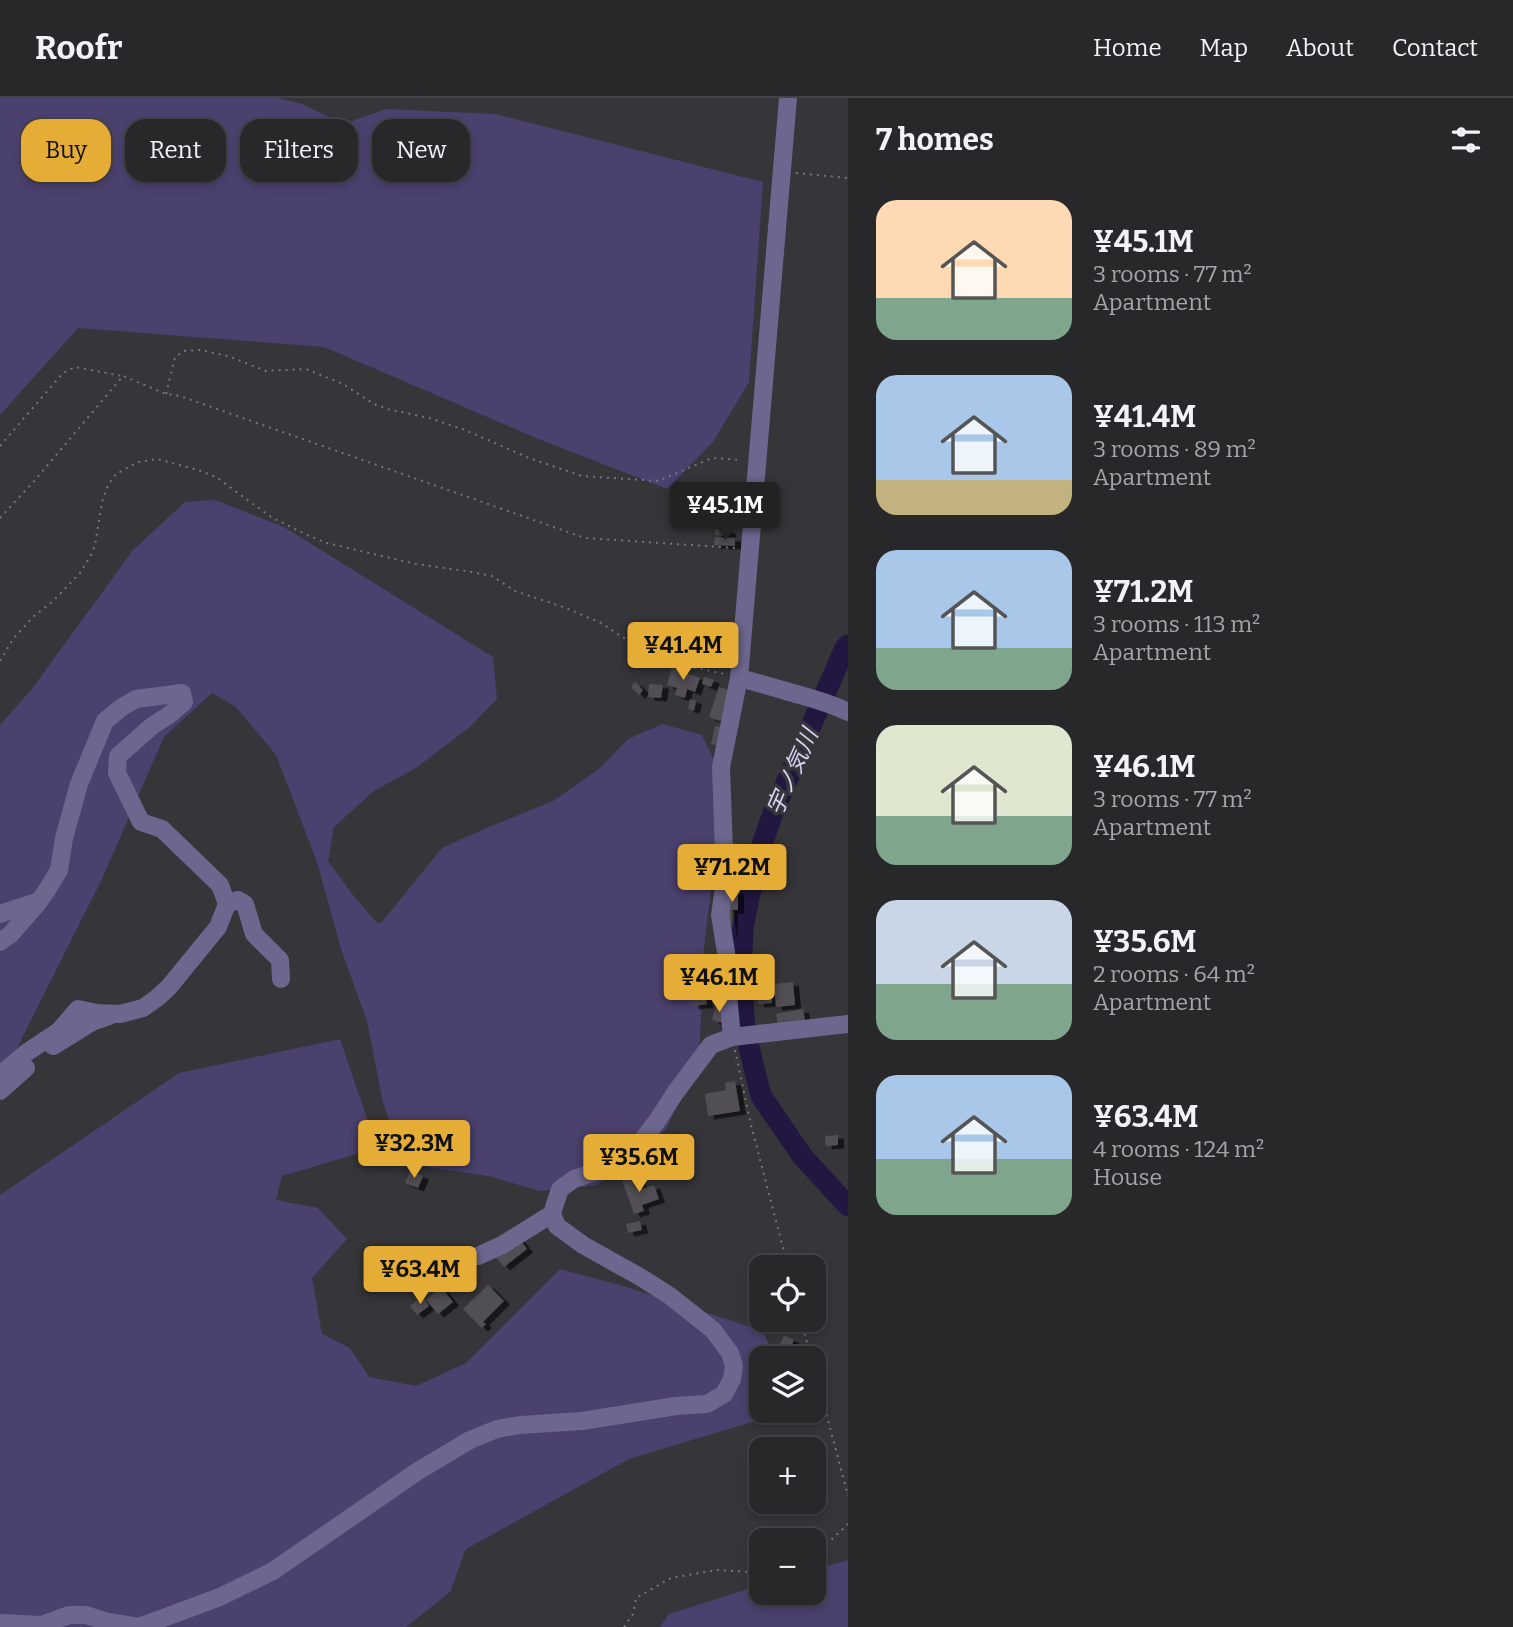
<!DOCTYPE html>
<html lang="en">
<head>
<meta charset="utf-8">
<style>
  body { margin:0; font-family:Bitter,"Noto Sans JP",serif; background:#343437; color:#f1f3f6; height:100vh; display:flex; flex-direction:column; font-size:26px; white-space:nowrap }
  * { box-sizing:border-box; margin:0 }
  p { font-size:23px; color:#a5a6a9 }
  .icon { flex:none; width:38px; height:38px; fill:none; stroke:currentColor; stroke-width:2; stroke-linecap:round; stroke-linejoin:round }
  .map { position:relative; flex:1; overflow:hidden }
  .sheet { display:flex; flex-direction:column; background:#28282b; width:665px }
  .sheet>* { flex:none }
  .top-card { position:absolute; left:21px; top:21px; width:665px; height:63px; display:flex; gap:14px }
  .buttons { position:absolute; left:749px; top:1157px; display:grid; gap:14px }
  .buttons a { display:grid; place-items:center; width:77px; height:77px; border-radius:14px; background:#28282b; box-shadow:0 4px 10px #0003,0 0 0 2px #444447; font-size:35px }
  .price { position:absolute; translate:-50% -60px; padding:0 16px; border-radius:7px; background:#e6ad36; color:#111; font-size:23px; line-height:46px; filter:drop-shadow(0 2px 4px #0008) }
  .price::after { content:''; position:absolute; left:50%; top:42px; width:21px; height:16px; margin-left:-10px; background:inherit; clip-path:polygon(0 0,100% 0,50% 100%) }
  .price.on { background:#222; color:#fff }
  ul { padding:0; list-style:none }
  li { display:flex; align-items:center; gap:21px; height:175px; padding:0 28px }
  li span { display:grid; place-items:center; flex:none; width:196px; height:140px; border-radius:21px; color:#555 }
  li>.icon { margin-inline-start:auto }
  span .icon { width:84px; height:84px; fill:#fffc; stroke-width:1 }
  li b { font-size:30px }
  h2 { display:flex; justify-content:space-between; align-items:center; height:84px; padding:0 28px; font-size:30px }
  .tag { padding:0 24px; border-radius:21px; background:#28282b; box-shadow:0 4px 10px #0003,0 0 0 2px #444447; font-size:24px; line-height:63px }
  .tag.on { background:#e6ad36; color:#111 }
  header { display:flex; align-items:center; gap:42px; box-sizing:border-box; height:98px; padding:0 35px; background:#28282b; border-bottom:2px solid #444447 }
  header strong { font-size:33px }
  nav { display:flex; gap:38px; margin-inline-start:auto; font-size:24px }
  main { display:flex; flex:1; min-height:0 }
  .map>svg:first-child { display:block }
  .green { fill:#4a416e }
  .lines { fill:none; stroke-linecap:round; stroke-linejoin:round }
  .river { stroke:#211740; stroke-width:21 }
  .building { fill:#515054; filter:url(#shadow) }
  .path { stroke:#77767a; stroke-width:2; stroke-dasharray:2 5; stroke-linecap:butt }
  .minor { stroke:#6d668e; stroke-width:18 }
  .labels { text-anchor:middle; stroke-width:7; stroke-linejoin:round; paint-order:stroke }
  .water-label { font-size:23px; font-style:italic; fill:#d7d3f2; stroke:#363539 }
</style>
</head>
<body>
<header>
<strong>Roofr</strong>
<nav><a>Home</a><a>Map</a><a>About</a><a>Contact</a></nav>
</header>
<main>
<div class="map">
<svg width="848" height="1529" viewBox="0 0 848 1529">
  <defs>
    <filter id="shadow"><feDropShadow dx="6" dy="3.5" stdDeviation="0" flood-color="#0009"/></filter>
  </defs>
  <rect width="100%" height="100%" fill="#363539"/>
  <g class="green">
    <polygon points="0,0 278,0 302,6 344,26 386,11 495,16 763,84 749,284 713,344 667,391 536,340 324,249 78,230 0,317"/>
    <polygon points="215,402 284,429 493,559 497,601 470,629 416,670 374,693 334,729 328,763 353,797 377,825 381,825 442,750 484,731 553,703 599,671 628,641 662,626 702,637 720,675 718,737 704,849 699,965 666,1031 628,1065 597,1087 540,1093 488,1078 433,1070 402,1060 383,1005 367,923 341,851 317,764 276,657 236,609 212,595 164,639 102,781 0,984 0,627 31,592 133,452 185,404"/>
    <polygon points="340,941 377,1050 282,1078 276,1102 318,1110 347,1141 312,1180 322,1236 350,1250 369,1279 416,1288 466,1265 560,1171 620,1187 763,1233 775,1260 761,1260 762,1313 755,1323 629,1361 466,1451 450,1494 406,1529 0,1529 0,1097 179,975"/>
    <polygon points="848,1462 848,1529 660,1529 669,1516 761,1487 761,1494 814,1494 814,1472"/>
  </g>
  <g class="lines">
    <polyline class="river" points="848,547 845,550 773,715 757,761 743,830 741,873 745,933 761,998 803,1059 848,1108"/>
  </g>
  <g class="building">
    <polygon points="736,404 742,404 741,423 735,423"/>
    <polygon points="715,431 730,432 729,438 715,437"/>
    <polygon points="715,439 735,440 735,448 714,447"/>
    <polygon points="672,570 700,580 695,594 687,591 685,600 675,597 677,590 667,587"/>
    <polygon points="704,579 714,582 711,589 702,586"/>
    <polygon points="635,584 643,592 639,597 631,589"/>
    <polygon points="649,586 663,587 661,600 648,599"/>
    <polygon points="719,589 736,594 726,625 709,619"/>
    <polygon points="690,601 696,603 694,612 688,611"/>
    <polygon points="715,628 723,629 719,648 711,646"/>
    <polygon points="735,745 753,749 745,777 728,773"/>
    <polygon points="725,793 738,793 738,812 732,812 731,837"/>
    <polygon points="703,880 707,906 693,908 689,882"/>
    <polygon points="793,884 795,907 776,909 774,886"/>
    <polygon points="723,885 726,904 716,905 713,886"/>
    <polygon points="771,888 772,905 758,906 757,889"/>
    <polygon points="716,908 727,911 722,925 712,922"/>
    <polygon points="803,911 805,922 778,927 776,916"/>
    <polygon points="735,983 740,1013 708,1018 705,996 726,992 725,985"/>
    <polygon points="838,1037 838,1047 826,1048 825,1038"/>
    <polygon points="651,1056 655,1071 648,1073 645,1058"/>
    <polygon points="410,1073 423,1078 418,1090 405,1085"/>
    <polygon points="637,1077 642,1091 654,1087 659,1101 642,1107 644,1113 634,1116 622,1082"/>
    <polygon points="640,1123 642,1132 628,1135 626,1126"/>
    <polygon points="518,1139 527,1151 504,1169 494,1157"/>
    <polygon points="488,1187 504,1203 483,1224 486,1226 482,1230 463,1211"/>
    <polygon points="441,1189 453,1204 438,1216 426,1202"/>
    <polygon points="422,1198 429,1208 417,1217 410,1208"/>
    <polygon points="784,1237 794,1242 787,1258 777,1254"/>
  </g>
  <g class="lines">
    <g class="path">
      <polyline points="796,75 848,80"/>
      <polyline points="166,296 175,259 184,253 200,252 228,258 266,273 306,271 343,286 374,306 387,311 429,320 465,332 529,360 582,378 658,383 712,360 742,362"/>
      <polyline points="0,348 63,275 75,269 122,278"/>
      <polyline points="0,420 35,382 123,278 166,296 180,298 585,440 735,450"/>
      <polyline points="0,563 13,541 33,519 53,503 80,475 91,457 95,447 102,404 108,387 116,376 138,364 157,361 198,372 216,379 271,419 309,438 327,445 416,466 472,474 492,478 515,493 566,510 601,525 636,548 687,568 725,576"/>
      <polyline points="735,952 751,1027 788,1169"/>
      <polyline points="801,1222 811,1260"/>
      <polyline points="814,1269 848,1398"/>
      <polyline points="814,1453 830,1443 848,1426"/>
      <polyline points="624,1529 633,1516 636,1500 671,1480 717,1472 751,1474 761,1474"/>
    </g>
    <g class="minor">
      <path d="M739,580C756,584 772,589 789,594C810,600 828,604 848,614"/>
      <polyline points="0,816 39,803"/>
      <polyline points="0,844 10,837 37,806 47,792 59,772 64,740 79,686 105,623 122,609 136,601 182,595 184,604 169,617 152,628 118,658 117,675 141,724 162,731 220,787 227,806"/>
      <polyline points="732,939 728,896 726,854 720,817 725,782 721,669 739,580 788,0"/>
      <polyline points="53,948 92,924 109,918"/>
      <polyline points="0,977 26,955 59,933 78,911 97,915 120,916 143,910 157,900 169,889 218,829 227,806 238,802 245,806 254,836 280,862 281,881"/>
      <polyline points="0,993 26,970"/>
      <polyline points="478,1158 502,1147 552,1116"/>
      <polyline points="0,1525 42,1527 69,1517 86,1517 108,1524 139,1529 220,1499 273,1473 418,1373 470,1342 497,1331 520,1327 582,1323 676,1308 707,1306 724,1296 732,1281 734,1268 730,1255 713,1232 670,1198 642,1180 583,1147 557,1128 552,1116 555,1106 560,1091 574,1081 613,1068 630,1058 657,1023 675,995 711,947 732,939 848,926"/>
    </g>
  </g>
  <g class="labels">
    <g class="water-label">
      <text transform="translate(792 674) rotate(-66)" y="8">宇ノ気川</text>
    </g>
  </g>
</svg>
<div class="buttons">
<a><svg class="icon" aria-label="locate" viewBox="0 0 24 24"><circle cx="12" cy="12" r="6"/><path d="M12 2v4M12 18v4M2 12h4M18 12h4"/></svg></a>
<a><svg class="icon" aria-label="layers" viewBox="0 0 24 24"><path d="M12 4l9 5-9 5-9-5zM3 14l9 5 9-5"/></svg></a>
<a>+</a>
<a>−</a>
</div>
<b class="price on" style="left:725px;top:444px">¥45.1M</b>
<b class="price" style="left:683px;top:584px">¥41.4M</b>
<b class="price" style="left:732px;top:806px">¥71.2M</b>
<b class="price" style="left:719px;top:916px">¥46.1M</b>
<b class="price" style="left:414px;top:1082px">¥32.3M</b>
<b class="price" style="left:639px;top:1096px">¥35.6M</b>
<b class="price" style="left:420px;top:1208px">¥63.4M</b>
<div class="top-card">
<a class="tag on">Buy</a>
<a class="tag">Rent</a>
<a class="tag">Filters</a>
<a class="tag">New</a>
</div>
</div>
<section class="sheet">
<h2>7 homes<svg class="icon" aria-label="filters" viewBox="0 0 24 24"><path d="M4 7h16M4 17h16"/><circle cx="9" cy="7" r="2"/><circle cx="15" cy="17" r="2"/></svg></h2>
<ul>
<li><span style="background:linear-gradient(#ffd9b3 70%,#7fa58c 0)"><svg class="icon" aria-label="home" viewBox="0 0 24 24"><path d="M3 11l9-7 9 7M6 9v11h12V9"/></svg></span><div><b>¥45.1M</b><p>3 rooms · 77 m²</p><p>Apartment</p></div></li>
<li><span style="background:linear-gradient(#a9c7e8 75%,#c2b280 0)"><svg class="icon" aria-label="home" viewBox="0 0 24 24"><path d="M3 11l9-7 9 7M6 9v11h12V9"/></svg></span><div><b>¥41.4M</b><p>3 rooms · 89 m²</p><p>Apartment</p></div></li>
<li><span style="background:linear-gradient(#a9c7e8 70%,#7fa58c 0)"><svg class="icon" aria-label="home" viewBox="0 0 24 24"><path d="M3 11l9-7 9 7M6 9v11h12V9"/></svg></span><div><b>¥71.2M</b><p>3 rooms · 113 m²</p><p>Apartment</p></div></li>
<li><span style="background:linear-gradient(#dfe7d0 65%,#7fa58c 0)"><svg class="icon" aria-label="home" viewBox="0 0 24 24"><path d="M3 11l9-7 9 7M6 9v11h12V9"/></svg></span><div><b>¥46.1M</b><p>3 rooms · 77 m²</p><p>Apartment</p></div></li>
<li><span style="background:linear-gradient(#c9d6e8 60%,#7fa58c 0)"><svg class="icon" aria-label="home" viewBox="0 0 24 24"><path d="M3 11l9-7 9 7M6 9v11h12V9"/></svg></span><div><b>¥35.6M</b><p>2 rooms · 64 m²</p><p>Apartment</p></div></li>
<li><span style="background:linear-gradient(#a9c7e8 60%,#7fa58c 0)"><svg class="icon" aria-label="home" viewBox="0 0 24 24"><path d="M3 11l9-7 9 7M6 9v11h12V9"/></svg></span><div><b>¥63.4M</b><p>4 rooms · 124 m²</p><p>House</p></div></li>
</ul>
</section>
</main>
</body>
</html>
